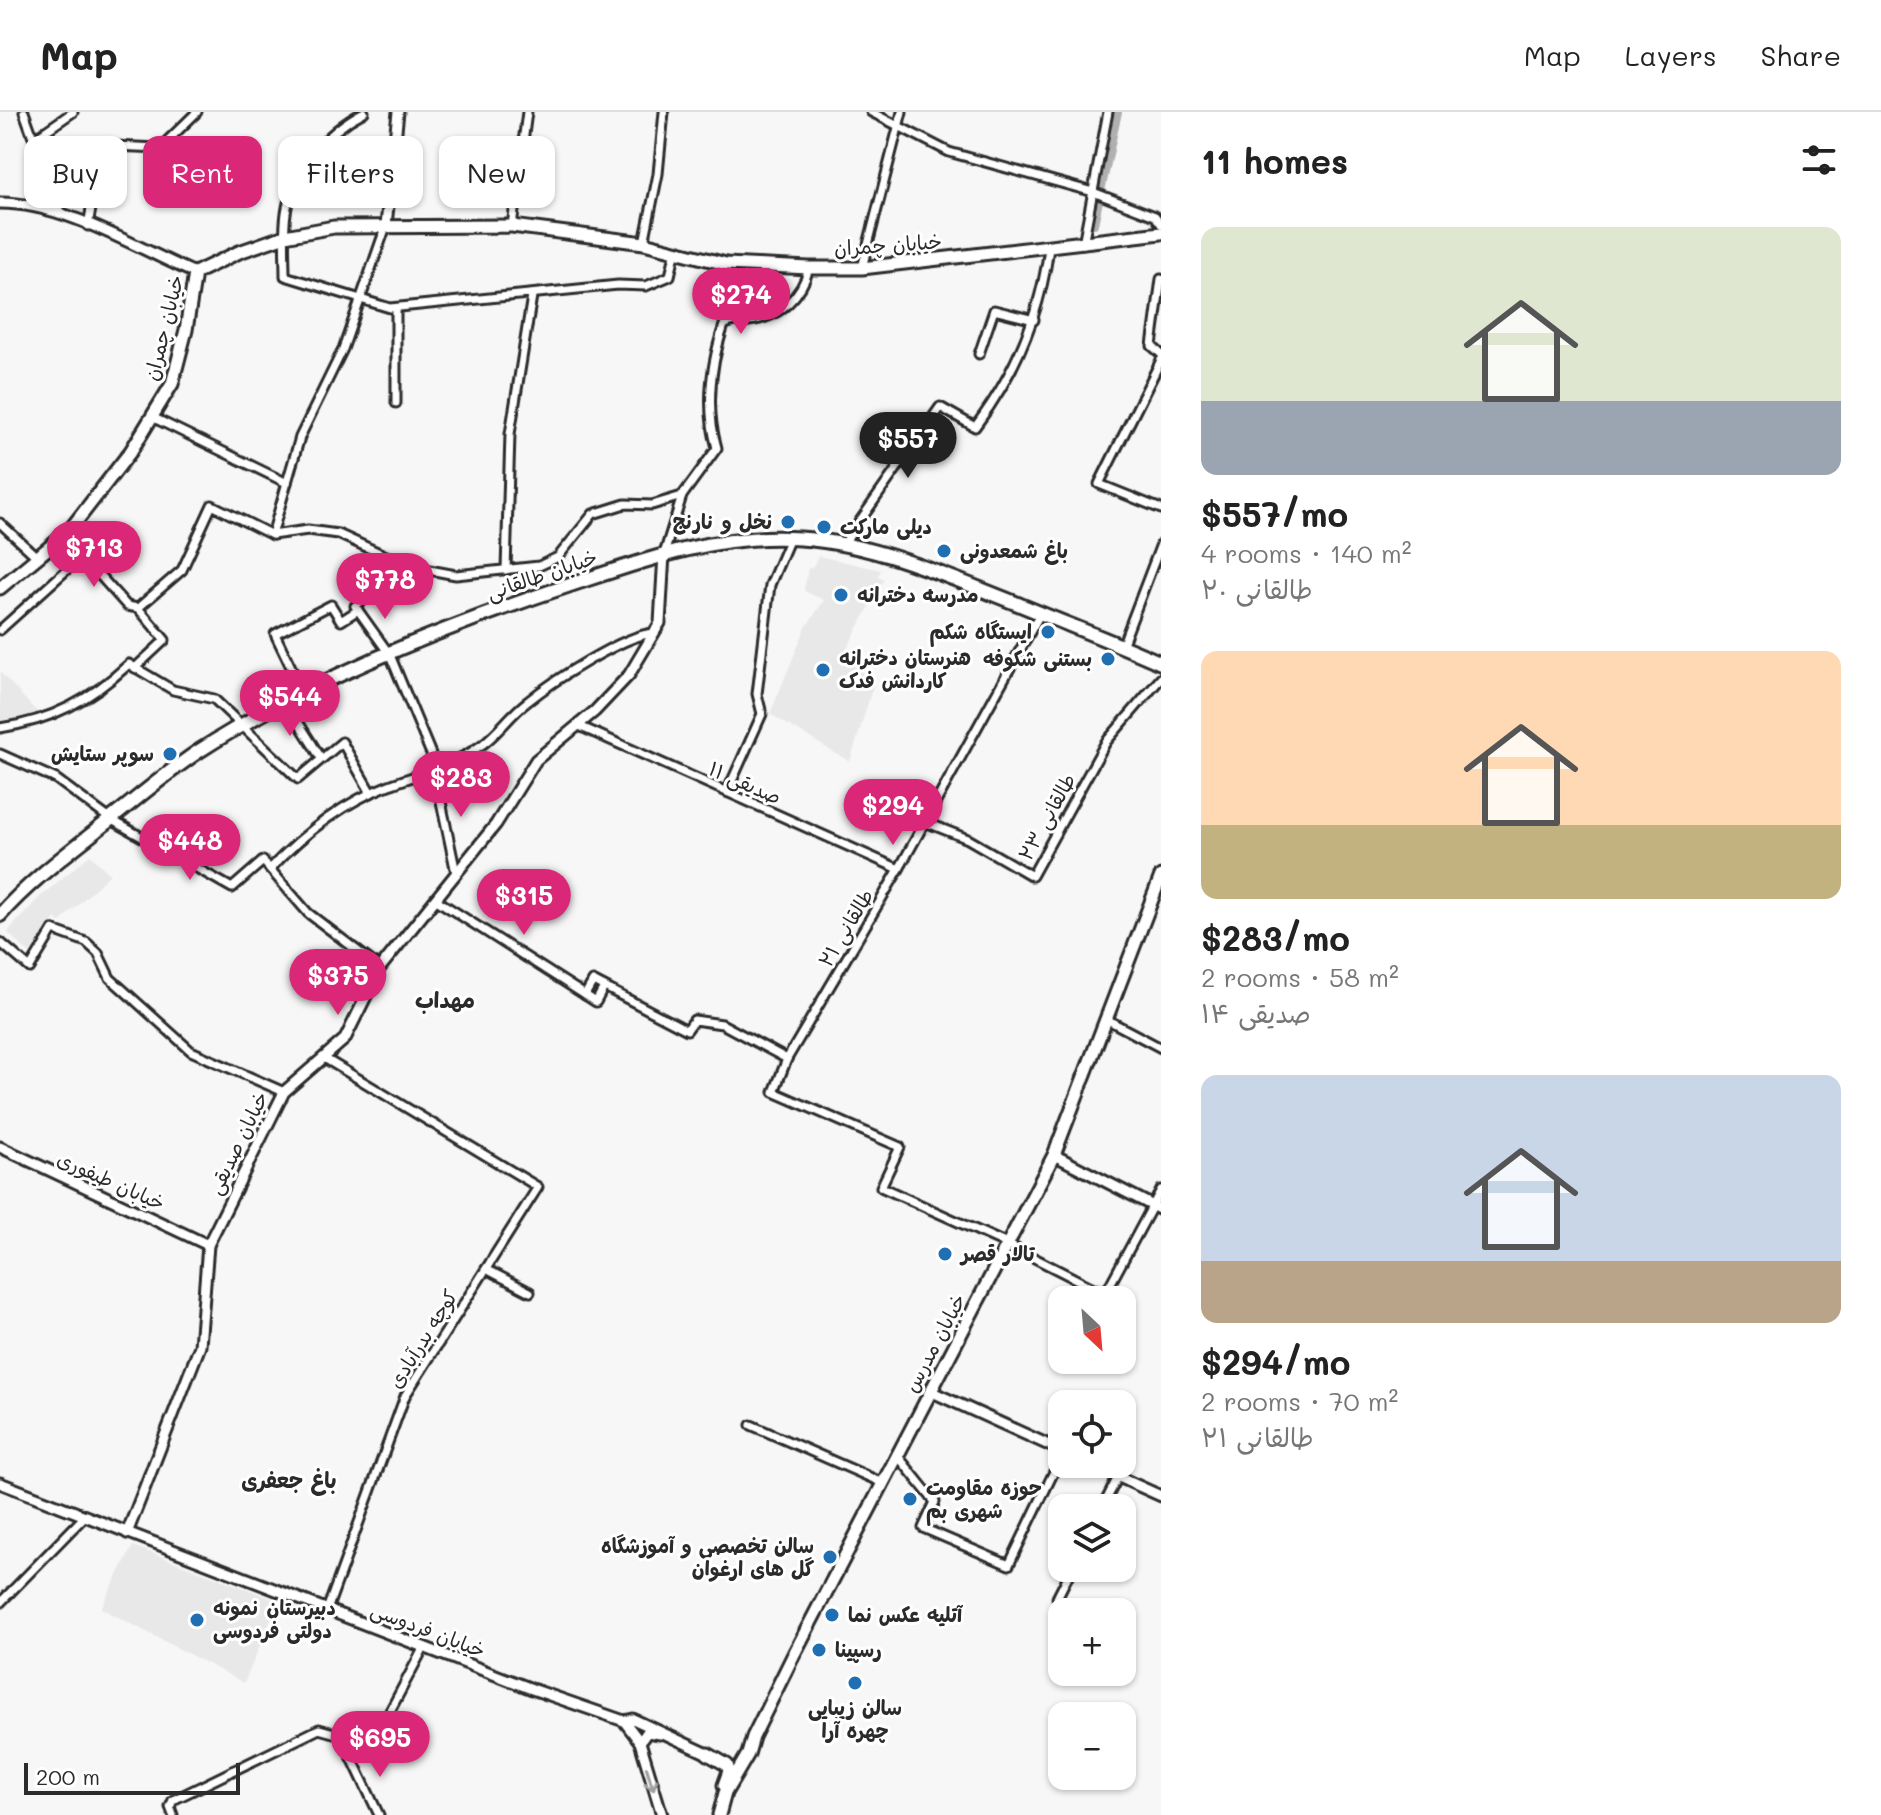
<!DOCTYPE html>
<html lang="en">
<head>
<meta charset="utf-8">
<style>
  body { margin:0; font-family:Mali,"Playpen Sans Arabic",sans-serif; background:#f2f2f2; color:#222; height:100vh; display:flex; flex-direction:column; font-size:30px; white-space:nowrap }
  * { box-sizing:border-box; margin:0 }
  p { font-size:26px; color:#767676 }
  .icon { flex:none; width:44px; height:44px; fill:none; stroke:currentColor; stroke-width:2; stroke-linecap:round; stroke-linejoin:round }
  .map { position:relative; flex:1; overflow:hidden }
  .panel { display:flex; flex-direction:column; background:#fff; width:720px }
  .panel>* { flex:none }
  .guide { position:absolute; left:24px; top:24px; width:760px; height:72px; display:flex; gap:16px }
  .needle { width:52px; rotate:154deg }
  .controls { position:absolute; left:1048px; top:1174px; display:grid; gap:16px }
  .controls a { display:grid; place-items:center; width:88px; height:88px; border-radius:16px; background:#fff; box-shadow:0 2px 6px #0004; font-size:40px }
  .scale { position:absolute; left:24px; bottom:20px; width:216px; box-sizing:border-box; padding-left:8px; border:4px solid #2b2b2b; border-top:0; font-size:22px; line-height:28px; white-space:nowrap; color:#2b2b2b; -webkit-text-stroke:6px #fff; paint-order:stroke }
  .price { position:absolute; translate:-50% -68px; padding:0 18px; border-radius:28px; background:#db2777; color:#fff; font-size:26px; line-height:52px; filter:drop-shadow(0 2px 4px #0008) }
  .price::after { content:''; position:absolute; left:50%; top:48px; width:24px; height:18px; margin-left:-12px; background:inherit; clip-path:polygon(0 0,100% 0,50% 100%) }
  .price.active { background:#222; color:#fff }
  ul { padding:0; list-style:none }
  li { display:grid; align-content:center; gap:16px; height:424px; padding:0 40px }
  li span { display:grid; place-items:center; height:248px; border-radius:16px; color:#555 }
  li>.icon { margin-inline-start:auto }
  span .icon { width:144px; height:144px; fill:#fffc; stroke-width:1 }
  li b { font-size:34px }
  h2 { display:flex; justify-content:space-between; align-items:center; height:96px; padding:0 40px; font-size:34px }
  .chip { padding:0 28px; border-radius:16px; background:#fff; box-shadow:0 2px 6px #0004; font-size:28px; line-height:72px }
  .chip.active { background:#db2777; color:#fff }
  header { display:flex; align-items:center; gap:48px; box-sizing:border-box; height:112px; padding:0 40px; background:#fff; border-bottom:2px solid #e0e0e0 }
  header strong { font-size:38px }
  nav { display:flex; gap:44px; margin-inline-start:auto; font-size:28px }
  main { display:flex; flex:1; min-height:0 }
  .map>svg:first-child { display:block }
  .built { fill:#e8e8e8 }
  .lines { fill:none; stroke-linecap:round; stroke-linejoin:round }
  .canal { stroke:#b0b0b0; stroke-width:8 }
  .minor-casing { stroke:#2b2b2b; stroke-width:13 }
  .tertiary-casing { stroke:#2b2b2b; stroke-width:15 }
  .secondary-casing { stroke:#2b2b2b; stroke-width:17 }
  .primary-casing { stroke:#2b2b2b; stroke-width:18 }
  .minor { stroke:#fff; stroke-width:7 }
  .tertiary { stroke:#fff; stroke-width:9 }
  .secondary { stroke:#fff; stroke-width:11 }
  .primary { stroke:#fff; stroke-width:12 }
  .oneway { stroke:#a0a0a0 }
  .poi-dot { fill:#1f6fb2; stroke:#fff; stroke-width:3 }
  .labels { text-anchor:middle; stroke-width:6; stroke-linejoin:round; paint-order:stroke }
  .street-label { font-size:20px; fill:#2b2b2b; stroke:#fff }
  .poi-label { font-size:20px; font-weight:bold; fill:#2b2b2b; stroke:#fff; text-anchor:start }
  .neighbourhood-label { font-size:22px; font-weight:bold; fill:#2b2b2b; stroke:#fff }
</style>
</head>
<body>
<header>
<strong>Map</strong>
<nav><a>Map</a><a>Layers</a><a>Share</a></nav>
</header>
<main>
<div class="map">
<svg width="1161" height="1703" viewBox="0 0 1161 1703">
  <rect width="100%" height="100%" fill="#f7f7f7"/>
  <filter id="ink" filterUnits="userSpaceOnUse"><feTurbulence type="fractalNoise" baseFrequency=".0125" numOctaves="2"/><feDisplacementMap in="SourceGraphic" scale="16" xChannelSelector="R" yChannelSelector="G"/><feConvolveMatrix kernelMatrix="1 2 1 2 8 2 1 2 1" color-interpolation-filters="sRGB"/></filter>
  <g filter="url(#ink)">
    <g class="built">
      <polygon points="818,444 881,458 878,464 884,467 843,544 874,571 850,650 770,602 805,517 824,488 804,479 808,456 812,456"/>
      <polygon points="0,560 38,601 0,609"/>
      <polygon points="90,743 110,762 60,810 55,806 30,842 8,821 10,817 40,785"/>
      <polygon points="133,1434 279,1489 244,1571 101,1496"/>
    </g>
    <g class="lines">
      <polyline class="canal" points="1094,112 1118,0"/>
      <defs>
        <g id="minor">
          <polyline points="24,0 60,100"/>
          <path d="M364,0C327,19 292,59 286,101C283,121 285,144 285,164L390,196L618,173L646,174L670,164L675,142"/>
          <polyline points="871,0 949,40 1093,80 1155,104 1161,112"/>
          <polyline points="34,27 73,0"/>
          <polyline points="88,114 100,44 113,34 160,36 197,0"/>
          <polyline points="512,114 527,0"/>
          <polyline points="644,131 658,62 664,0"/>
          <polyline points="1083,132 1108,0"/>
          <polyline points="862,156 902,0"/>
          <polyline points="1161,167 1152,234 1161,242"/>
          <polyline points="396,196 396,291"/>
          <polyline points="979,242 994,198 1034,208"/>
          <polyline points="1161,248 1099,372 1161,397"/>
          <polyline points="152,305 287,371"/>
          <polyline points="0,411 38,446"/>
          <polyline points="272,423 300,325 343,237 386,114"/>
          <polyline points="56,431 87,449 127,494 138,496"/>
          <path d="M843,433L940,295L975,315C1016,261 1040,203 1049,136"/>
          <path d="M664,442L682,384L717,336C705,295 711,252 724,213C734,207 739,210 749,209C779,206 802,184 809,156"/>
          <polyline points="408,454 355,494 390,543 431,642 456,761"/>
          <polyline points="506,458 510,322 532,184"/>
          <polyline points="138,496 182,458 212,393 272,423 308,418 338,422 408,454 456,463 539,454 558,445 593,402 625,392 652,393 682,384"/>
          <polyline points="1040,502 899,757 787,947 774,980 900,1035 881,1075 1007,1132 1105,1182 1161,1078"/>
          <polyline points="0,518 81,445"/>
          <polyline points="1122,534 1161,432"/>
          <polyline points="135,556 165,528 138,496"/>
          <polyline points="304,582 275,522 331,493 341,509 358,498"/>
          <polyline points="286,591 321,646"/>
          <polyline points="577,613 899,757"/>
          <path d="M0,616C53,608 90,588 129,552L173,578L214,587L298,667L342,630L371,681"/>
          <polyline points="0,642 56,667 110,707 232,776 263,749 308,801 380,856"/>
          <polyline points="727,680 762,602 757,582 770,473 790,426"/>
          <polyline points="925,710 968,727 1032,764 1106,630 1161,566"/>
          <path d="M270,757C304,721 342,691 389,673C422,661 453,654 483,632C499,620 511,602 527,590C553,569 623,523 654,521"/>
          <polyline points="435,787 596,890 604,875"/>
          <polyline points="0,830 30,856 53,818 86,830 98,841 110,866 191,939 284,980"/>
          <polyline points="585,883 593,869 687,918 694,908 722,912 787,947"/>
          <polyline points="1106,907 1161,936"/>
          <polyline points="324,946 538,1075 405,1284 327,1498"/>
          <polyline points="486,1157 530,1180"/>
          <polyline points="751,1313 883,1371"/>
          <polyline points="897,1343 935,1390 923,1416 1009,1453 1062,1343"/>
          <polyline points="1102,1396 1118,1365"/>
          <polyline points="1057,1486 1072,1456"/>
          <polyline points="0,1491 85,1404"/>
          <polyline points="352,1644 372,1633 424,1535"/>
          <polyline points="173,1703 170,1695 173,1688 319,1617 341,1623 379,1703"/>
        </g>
        <g id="tertiary">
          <path d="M0,91C66,91 134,135 195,161"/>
          <polyline points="386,113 398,0"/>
          <polyline points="0,1035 208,1133"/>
          <polyline points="1054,1043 1161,1098"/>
          <polyline points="930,1279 1062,1339"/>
          <polyline points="1090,1352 1161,1384"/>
          <polyline points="0,1371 532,1577 624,1609 633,1607 708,1642"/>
          <polyline points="127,1421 200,1234 208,1133 284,980 345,927 380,856 496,712 536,648 595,599 629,563 660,511 664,442"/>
          <polyline points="624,1609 640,1630 662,1703"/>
          <polyline points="640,1630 647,1620 660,1622"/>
        </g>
        <g id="secondary">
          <polyline points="0,476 69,419 131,339 172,272 186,218 195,161 239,140 285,124 334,115 512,114 644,131 726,152 809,156 862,156 1161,121"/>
          <polyline points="708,1642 727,1653 729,1659 724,1673"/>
          <polyline points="719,1703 725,1681 748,1642 753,1625 794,1542 1054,1043 1161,764"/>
        </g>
        <path id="primary" d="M0,803C30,769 67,742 102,714C134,689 166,661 199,639C309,568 452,512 576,471C645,448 715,423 789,426C868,428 946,464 1018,492C1066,512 1114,530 1161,551"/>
      </defs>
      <use href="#minor" class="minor-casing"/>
      <use href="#tertiary" class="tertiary-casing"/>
      <use href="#secondary" class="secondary-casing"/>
      <use href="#primary" class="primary-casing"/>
      <use href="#minor" class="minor"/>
      <use href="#tertiary" class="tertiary"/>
      <use href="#secondary" class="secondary"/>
      <use href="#primary" class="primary"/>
    </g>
    <defs><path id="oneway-shaft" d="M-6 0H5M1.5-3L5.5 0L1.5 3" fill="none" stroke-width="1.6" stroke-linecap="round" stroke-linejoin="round" transform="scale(2)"/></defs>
    <use class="oneway" href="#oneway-shaft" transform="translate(650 1667) rotate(73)"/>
  </g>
  <g class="poi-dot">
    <circle cx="788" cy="410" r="8"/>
    <circle cx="824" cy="415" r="8"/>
    <circle cx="944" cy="439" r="8"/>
    <circle cx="841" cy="483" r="8"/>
    <circle cx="1048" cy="520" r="8"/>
    <circle cx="1108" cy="547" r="8"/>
    <circle cx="823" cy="558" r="8"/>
    <circle cx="170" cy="642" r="8"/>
    <circle cx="945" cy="1142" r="8"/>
    <circle cx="910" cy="1387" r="8"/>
    <circle cx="830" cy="1445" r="8"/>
    <circle cx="832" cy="1503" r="8"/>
    <circle cx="197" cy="1508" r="8"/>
    <circle cx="819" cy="1538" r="8"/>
    <circle cx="855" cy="1571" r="8"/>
  </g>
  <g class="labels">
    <g class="street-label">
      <text transform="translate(888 133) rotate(-4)" y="7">خیابان چمران</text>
      <text transform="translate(164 216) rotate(-76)" y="7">خیابان چمران</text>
      <text transform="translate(542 463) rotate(-19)" y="7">خیابان طالقانی</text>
      <text transform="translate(745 671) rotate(24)" y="7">صدیقی ۱۱</text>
      <text transform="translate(1047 705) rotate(-61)" y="7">طالقانی ۲۳</text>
      <text transform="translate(846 816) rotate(-59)" y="7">طالقانی ۲۱</text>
      <text transform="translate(238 1031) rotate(-64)" y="7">خیابان صدیقی</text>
      <text transform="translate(111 1069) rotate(24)" y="7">خیابان طیفوری</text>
      <text transform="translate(423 1227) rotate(-58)" y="7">کوچه بدرآبادی</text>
      <text transform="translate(935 1231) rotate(-62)" y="7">خیابان مدرس</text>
      <text transform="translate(428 1518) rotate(21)" y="7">خیابان فردوسی</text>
    </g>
    <g class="poi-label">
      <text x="772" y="417" text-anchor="end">نخل و نارنج</text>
      <text x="840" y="422">دیلی مارکت</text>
      <text x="960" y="446">باغ شمعدونی</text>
      <text x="857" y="490">مدرسه دخترانه</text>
      <text x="1032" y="527" text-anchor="end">ایستگاه شکم</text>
      <text x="839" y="553">هنرستان دخترانه<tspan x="839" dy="23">کاردانش فدک</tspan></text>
      <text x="1092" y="554" text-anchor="end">بستنی شکوفه</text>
      <text x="154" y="649" text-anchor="end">سوپر ستایش</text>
      <text x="961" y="1149">تالار قصر</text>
      <text x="926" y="1383">حوزه مقاومت<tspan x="926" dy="23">شهری بم</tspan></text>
      <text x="814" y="1441" text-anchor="end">سالن تخصصی و آموزشگاه<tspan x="814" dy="23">گل های ارغوان</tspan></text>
      <text x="213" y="1503">دبیرستان نمونه<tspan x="213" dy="23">دولتی فردوسی</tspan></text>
      <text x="848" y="1510">آتلیه عکس نما</text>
      <text x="835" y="1545">رسپینا</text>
      <text x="855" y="1603" text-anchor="middle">سالن زیبایی<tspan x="855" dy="23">چهره آرا</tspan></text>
    </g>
    <g class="neighbourhood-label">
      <text x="445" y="896">مهداب</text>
      <text x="289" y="1376">باغ جعفری</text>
    </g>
  </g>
</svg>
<div class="controls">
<a><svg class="needle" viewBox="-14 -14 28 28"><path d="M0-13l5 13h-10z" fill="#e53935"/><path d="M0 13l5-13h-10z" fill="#767676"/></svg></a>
<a><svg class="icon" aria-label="locate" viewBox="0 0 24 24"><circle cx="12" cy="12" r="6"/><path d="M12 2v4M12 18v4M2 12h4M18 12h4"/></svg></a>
<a><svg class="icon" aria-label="layers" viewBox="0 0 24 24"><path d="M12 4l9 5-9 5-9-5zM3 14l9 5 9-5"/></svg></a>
<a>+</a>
<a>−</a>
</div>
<div class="scale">200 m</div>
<b class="price" style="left:741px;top:224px">$274</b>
<b class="price active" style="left:908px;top:368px">$557</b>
<b class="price" style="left:94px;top:477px">$713</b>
<b class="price" style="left:385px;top:509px">$778</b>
<b class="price" style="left:290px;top:626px">$544</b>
<b class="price" style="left:461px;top:707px">$283</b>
<b class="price" style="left:893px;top:735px">$294</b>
<b class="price" style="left:190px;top:770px">$448</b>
<b class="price" style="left:524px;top:825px">$315</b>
<b class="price" style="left:338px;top:905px">$375</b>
<b class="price" style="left:380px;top:1667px">$695</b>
<div class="guide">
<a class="chip">Buy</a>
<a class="chip active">Rent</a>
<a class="chip">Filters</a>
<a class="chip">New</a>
</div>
</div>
<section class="panel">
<h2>11 homes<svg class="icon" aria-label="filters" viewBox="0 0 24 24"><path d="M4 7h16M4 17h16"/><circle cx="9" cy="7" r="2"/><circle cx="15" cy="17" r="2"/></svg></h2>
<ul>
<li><span style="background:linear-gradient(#dfe7d0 70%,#9aa5b1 0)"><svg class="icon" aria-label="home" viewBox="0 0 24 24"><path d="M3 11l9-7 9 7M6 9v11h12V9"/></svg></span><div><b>$557/mo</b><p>4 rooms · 140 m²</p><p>طالقانی ۲۰</p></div></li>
<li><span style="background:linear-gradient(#ffd9b3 70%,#c2b280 0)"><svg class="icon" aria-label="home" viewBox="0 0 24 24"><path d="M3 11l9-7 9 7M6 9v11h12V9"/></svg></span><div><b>$283/mo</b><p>2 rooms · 58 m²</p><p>صدیقی ۱۴</p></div></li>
<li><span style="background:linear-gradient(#c9d6e8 75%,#b9a48a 0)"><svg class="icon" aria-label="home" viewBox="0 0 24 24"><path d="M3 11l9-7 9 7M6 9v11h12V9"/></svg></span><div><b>$294/mo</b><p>2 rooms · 70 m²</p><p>طالقانی ۲۱</p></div></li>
</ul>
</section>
</main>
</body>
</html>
